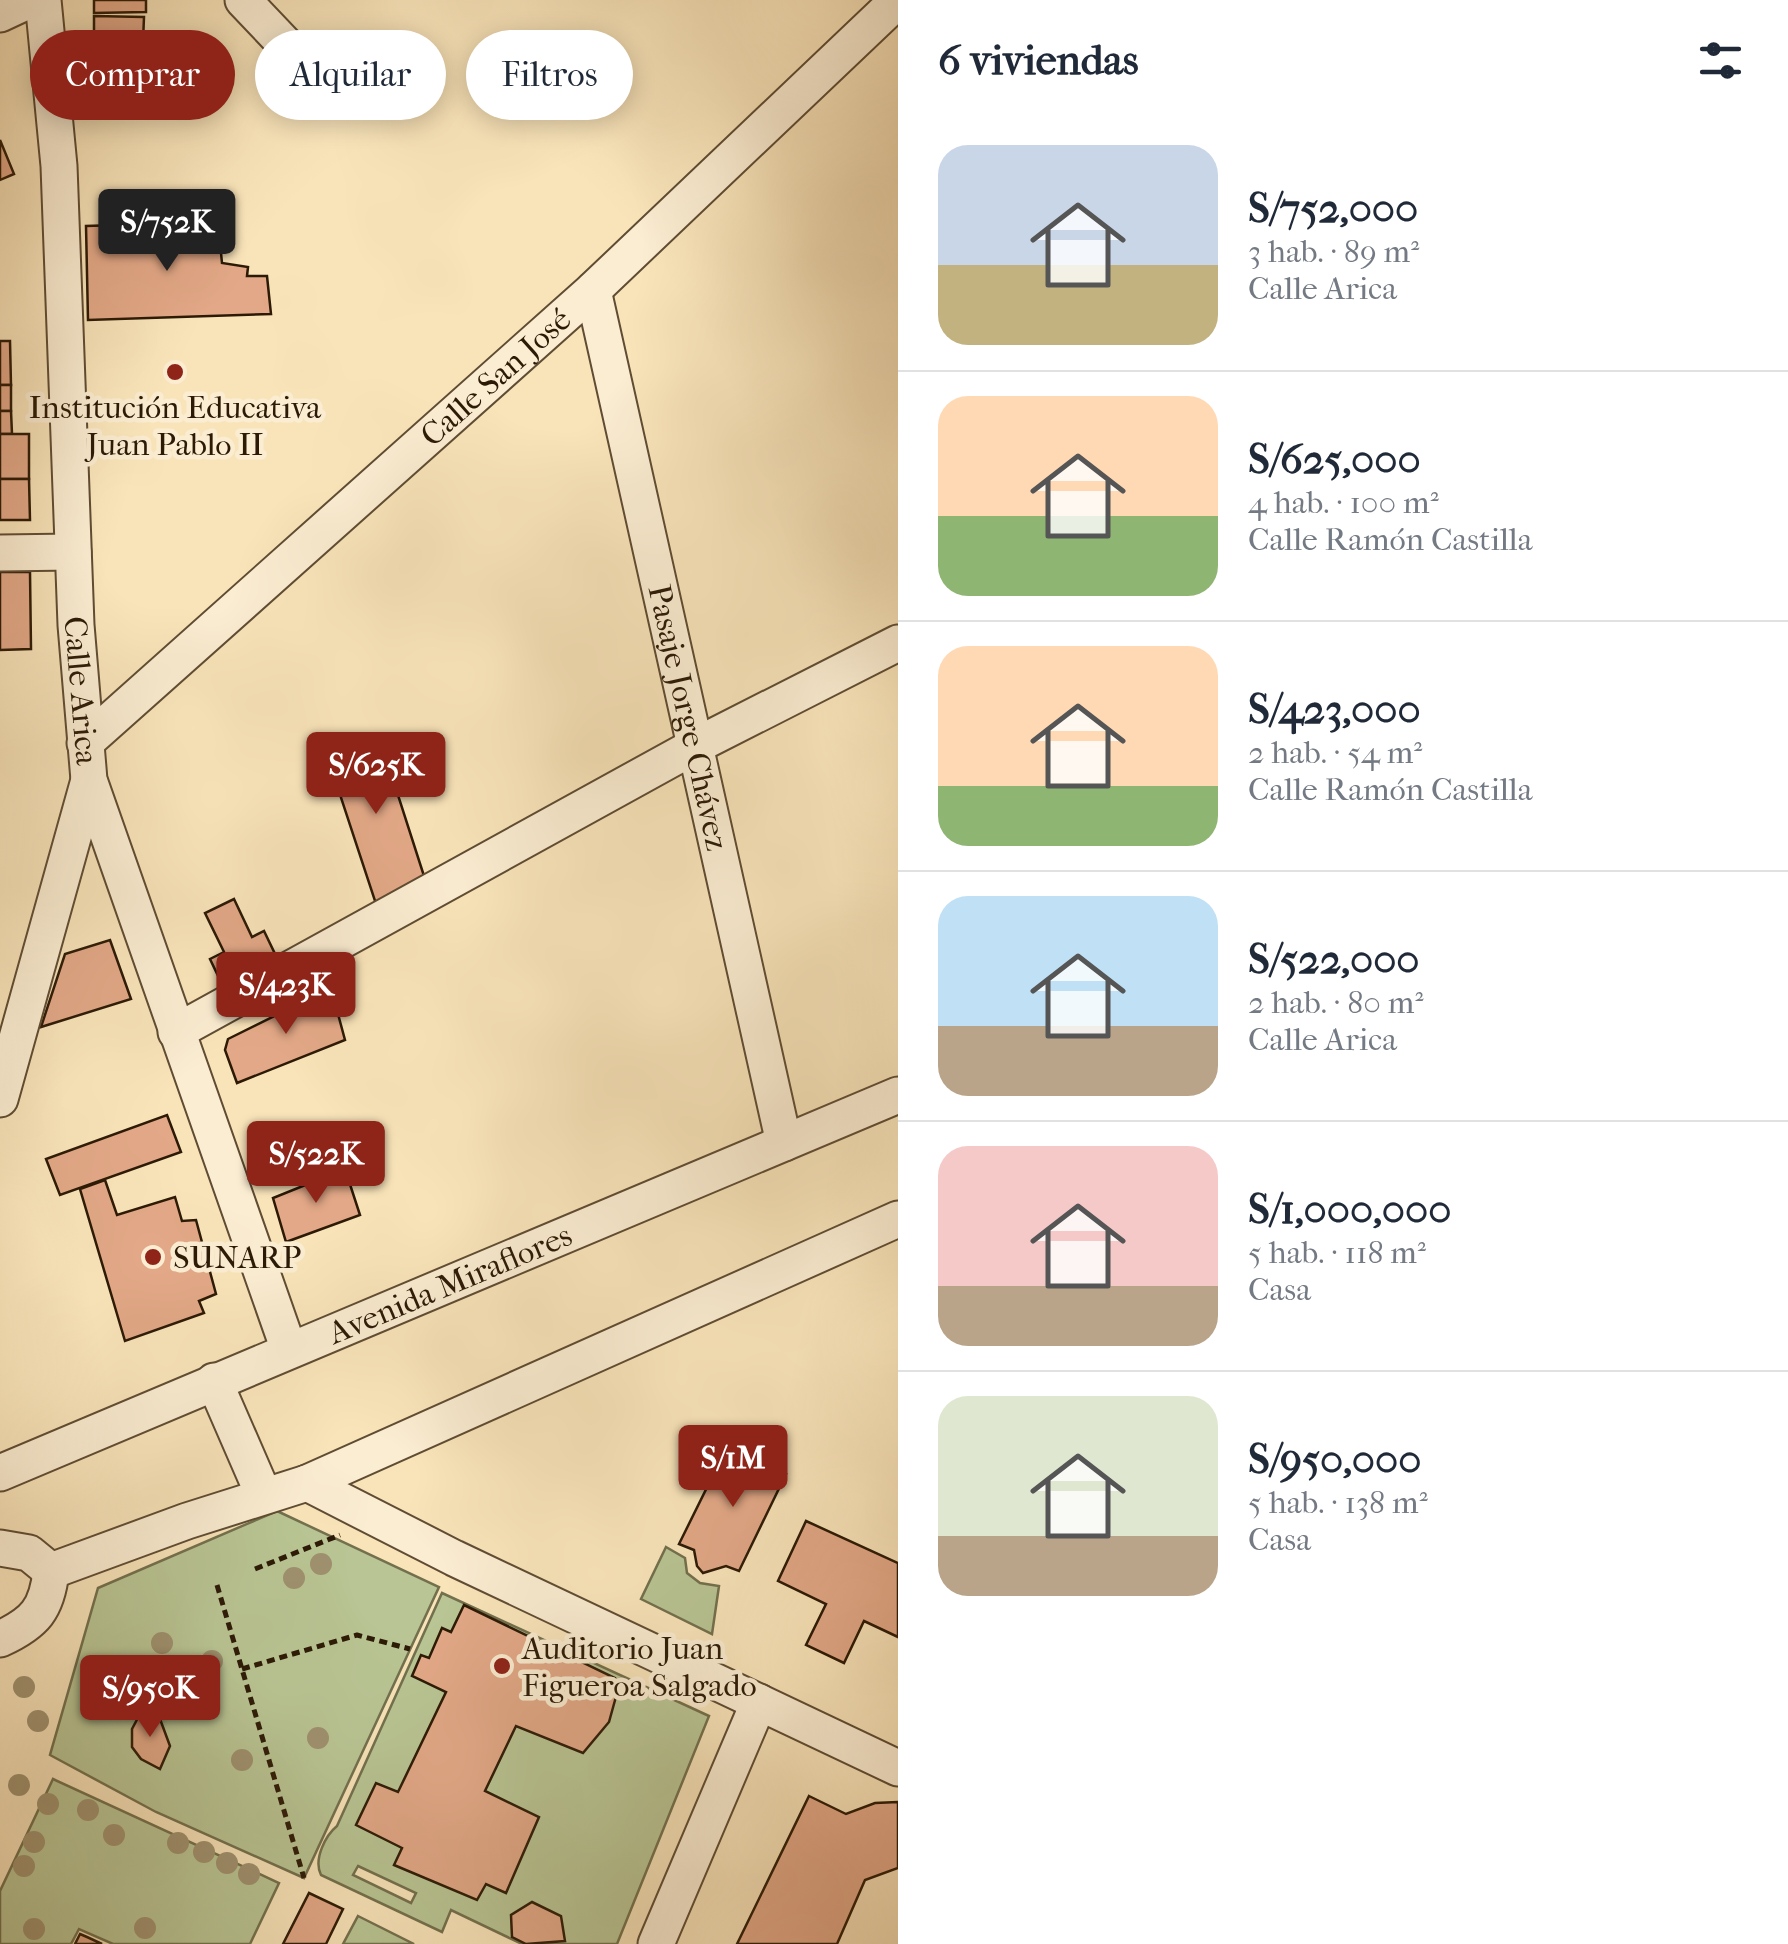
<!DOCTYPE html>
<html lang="es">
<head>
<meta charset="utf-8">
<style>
  body { margin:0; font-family:"IM FELL French Canon",serif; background:#f2f2f3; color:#1f2937; height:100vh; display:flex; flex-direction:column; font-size:38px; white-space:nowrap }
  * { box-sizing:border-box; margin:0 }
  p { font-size:32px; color:#747a83 }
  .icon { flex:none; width:55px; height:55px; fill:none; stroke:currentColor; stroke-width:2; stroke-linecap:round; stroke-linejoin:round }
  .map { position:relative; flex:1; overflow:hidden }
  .sheet { display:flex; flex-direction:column; background:#fff; width:890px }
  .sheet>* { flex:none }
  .banner { position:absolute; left:30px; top:30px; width:718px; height:90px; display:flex; gap:20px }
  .price { position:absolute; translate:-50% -85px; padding:0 22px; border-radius:10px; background:#8f2418; color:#fff; font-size:32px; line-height:65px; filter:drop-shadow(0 2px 5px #0008) }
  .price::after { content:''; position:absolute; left:50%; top:60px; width:30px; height:22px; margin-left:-15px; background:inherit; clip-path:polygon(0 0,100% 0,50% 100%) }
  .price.current { background:#222; color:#fff }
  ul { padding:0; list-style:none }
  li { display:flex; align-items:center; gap:30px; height:250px; padding:0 40px }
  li+li { border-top:2px solid #e0e1e3 }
  li span { display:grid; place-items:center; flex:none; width:280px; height:200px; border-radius:30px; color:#555 }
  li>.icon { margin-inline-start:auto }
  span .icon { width:120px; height:120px; fill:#fffc; stroke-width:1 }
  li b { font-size:42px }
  h2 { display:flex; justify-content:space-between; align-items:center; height:120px; padding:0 40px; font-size:42px }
  .chip { padding:0 35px; border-radius:45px; background:#fff; box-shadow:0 5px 25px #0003; font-size:35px; line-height:90px }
  .chip.current { background:#8f2418; color:#fff }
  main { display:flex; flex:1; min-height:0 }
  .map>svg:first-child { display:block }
  .green { fill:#b9c594; stroke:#72704d; stroke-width:2.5; fill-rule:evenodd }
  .building { fill:#e2a887; stroke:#2c1a06; stroke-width:2.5 }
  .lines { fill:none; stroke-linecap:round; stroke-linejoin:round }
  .minor-casing { stroke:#5f4c33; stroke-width:39 }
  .path { stroke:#2c1a06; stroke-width:5; stroke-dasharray:8 5; stroke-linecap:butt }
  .minor { stroke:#fbedd2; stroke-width:35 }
  .tree { fill:#9f916f }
  .poi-dot { fill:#8f2418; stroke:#fbedd2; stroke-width:4 }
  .labels { text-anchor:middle; stroke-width:9; stroke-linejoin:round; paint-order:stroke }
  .street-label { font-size:32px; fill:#2c1a06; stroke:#fbedd2 }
  .poi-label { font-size:32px; fill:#2c1a06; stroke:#fbedd2; text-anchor:start }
</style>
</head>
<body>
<main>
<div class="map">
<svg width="898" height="1944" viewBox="0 0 898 1944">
  <rect width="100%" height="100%" fill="#f9e4ba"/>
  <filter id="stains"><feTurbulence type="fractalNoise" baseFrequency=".002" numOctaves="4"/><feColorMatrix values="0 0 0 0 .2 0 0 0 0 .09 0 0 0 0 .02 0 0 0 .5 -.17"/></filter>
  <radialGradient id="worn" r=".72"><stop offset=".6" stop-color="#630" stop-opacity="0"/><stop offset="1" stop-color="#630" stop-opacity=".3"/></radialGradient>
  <g class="green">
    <polygon points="277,1511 439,1587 304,1878 156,1812 50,1755 98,1588"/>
    <polygon points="666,1547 685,1558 687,1573 700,1583 719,1586 712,1634 641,1599"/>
    <path d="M442,1593L709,1716L617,1944H522L451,1910L442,1932L321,1875C313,1859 326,1835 337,1826ZM358,1866L416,1893L411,1903L353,1875Z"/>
    <polygon points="53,1779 279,1883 250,1944 113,1944 79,1929 71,1944 0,1944 0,1891"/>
    <polygon points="358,1916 414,1944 343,1944"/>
  </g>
  <g class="building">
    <polygon points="94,0 146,0 146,12 94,13"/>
    <polygon points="94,16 144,17 143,42 94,41"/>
    <polygon points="150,42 185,42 184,94 91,98 91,81 100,80 100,48 143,48"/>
    <polygon points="0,140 14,174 0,180"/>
    <polygon points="218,222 222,263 248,267 247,276 267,276 271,314 88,320 86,226"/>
    <polygon points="0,341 10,341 11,385 0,385"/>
    <rect x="0" y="385" width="11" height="26"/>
    <polygon points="0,411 11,411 12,434 0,434"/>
    <rect x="0" y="434" width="29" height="45"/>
    <polygon points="0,479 29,479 30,520 0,520"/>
    <polygon points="0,572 30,572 31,649 0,650"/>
    <polygon points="379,736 424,876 376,904 326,752"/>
    <polygon points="234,899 252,937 264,931 276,956 221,982 210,959 224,952 205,913"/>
    <polygon points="110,940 131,999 41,1027 65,954"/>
    <polygon points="331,988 345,1040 237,1083 225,1050 228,1039"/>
    <polygon points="167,1115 181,1152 60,1195 46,1159"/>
    <polygon points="345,1169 360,1215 286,1242 273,1198"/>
    <polygon points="105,1180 117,1215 175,1197 182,1221 196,1220 216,1294 199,1301 204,1313 125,1341 80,1189"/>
    <polygon points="727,1447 742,1454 754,1447 762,1449 768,1453 770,1466 786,1474 739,1571 726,1566 703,1573 697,1566 694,1550 679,1544"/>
    <polygon points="806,1521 898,1563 898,1637 864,1621 844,1663 806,1645 826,1604 778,1581"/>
    <polygon points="464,1605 615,1678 617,1693 609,1722 583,1753 516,1726 485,1791 539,1817 506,1893 486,1884 477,1900 394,1865 402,1848 356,1825 376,1783 398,1792 446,1692 412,1676 421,1655 429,1658 442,1628 451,1632"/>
    <polygon points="141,1712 160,1719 170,1746 160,1769 141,1759 132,1747 132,1729"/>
    <polygon points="809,1796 846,1814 875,1803 898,1802 898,1868 865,1880 837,1944 737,1944"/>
    <polygon points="309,1893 343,1909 326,1944 283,1944"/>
    <polygon points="532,1902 561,1916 565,1941 526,1944 512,1937 511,1915"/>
    <polygon points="80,1934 87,1937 102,1944 75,1944"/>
  </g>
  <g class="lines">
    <defs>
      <g id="minor">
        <path id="s1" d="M43,0L59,166L76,625L89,780L289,1350"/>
        <polyline points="243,0 319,80"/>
        <polyline points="0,14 30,0"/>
        <path id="s2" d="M593,290L784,1143"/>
        <polyline points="0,553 73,552"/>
        <path id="s3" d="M85,743L593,290L898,0"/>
        <polyline points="176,1032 695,746 898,643"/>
        <polyline points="0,1099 89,780"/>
        <polyline points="214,1381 264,1496"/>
        <path id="s4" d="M0,1473L898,1095"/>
        <polyline points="307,1483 454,1558 898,1768"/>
        <polyline points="0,1548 29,1553 51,1571"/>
        <polyline points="51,1571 187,1521 307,1483 898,1219"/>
        <path d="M0,1639C35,1623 47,1609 51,1571"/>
        <polyline points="656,1944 759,1702"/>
      </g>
    </defs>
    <use href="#minor" class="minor-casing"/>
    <g class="path">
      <polyline points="255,1569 340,1535"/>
      <polyline points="217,1585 304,1878"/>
      <polyline points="242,1669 357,1635 410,1649"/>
    </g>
    <use href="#minor" class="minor"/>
  </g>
  <g class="tree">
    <circle cx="321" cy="1564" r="11"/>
    <circle cx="294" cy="1578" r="11"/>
    <circle cx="162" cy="1643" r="11"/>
    <circle cx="212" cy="1661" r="11"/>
    <circle cx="148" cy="1674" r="11"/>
    <circle cx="24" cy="1687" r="11"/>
    <circle cx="38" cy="1721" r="11"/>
    <circle cx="318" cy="1738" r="11"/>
    <circle cx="242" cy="1760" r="11"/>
    <circle cx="19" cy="1785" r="11"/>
    <circle cx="48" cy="1804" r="11"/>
    <circle cx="88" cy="1810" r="11"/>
    <circle cx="114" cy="1835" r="11"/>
    <circle cx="34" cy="1842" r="11"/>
    <circle cx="178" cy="1843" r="11"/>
    <circle cx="204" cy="1852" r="11"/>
    <circle cx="227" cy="1863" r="11"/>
    <circle cx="24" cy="1866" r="11"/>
    <circle cx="249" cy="1874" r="11"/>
    <circle cx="145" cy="1928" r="11"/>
    <circle cx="34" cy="1929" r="11"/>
  </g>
  <g class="poi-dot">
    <circle cx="175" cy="372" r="10"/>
    <circle cx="153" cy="1257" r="10"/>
    <circle cx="502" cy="1666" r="10"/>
  </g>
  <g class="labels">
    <g class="street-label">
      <text dy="11" stroke="none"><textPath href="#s3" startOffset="550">Calle San José</textPath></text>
      <text dy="11" stroke="none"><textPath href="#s1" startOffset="692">Calle Arica</textPath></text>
      <text dy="11" stroke="none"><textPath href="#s2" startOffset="438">Pasaje Jorge Chávez</textPath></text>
      <text dy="11" stroke="none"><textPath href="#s4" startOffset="488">Avenida Miraflores</textPath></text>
    </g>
    <g class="poi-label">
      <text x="175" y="418" text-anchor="middle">Institución Educativa<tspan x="175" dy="37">Juan Pablo II</tspan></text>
      <text x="173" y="1268">SUNARP</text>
      <text x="522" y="1659">Auditorio Juan<tspan x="522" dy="37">Figueroa Salgado</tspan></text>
    </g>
  </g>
  <rect width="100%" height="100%" filter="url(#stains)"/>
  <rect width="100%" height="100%" fill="url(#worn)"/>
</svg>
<b class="price current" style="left:167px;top:274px">S/752K</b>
<b class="price" style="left:376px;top:817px">S/625K</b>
<b class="price" style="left:286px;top:1037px">S/423K</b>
<b class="price" style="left:316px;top:1206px">S/522K</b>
<b class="price" style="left:733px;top:1510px">S/1M</b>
<b class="price" style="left:150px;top:1740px">S/950K</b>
<div class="banner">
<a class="chip current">Comprar</a>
<a class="chip">Alquilar</a>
<a class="chip">Filtros</a>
</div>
</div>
<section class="sheet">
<h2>6 viviendas<svg class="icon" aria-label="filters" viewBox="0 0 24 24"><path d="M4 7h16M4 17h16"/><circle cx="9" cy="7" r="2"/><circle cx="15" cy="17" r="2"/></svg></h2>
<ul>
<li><span style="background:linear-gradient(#c9d6e8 60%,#c2b280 0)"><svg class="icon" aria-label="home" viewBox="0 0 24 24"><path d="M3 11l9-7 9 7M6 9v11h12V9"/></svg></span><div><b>S/752,000</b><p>3 hab. · 89 m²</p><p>Calle Arica</p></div></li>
<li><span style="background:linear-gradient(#ffd9b3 60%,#8fb573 0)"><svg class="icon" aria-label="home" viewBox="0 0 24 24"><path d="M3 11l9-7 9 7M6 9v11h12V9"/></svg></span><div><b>S/625,000</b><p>4 hab. · 100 m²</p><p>Calle Ramón Castilla</p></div></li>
<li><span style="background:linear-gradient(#ffd9b3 70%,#8fb573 0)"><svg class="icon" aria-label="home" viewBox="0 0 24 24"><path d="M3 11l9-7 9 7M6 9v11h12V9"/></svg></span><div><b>S/423,000</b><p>2 hab. · 54 m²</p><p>Calle Ramón Castilla</p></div></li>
<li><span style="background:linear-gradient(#bfe0f5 65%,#b9a48a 0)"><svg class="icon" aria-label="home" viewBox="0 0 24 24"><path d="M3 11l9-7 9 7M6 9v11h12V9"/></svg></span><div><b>S/522,000</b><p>2 hab. · 80 m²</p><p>Calle Arica</p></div></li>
<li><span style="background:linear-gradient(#f6c9c9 70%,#b9a48a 0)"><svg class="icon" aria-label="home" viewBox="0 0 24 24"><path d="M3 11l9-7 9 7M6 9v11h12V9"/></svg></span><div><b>S/1,000,000</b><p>5 hab. · 118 m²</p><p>Casa</p></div></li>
<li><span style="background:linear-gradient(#dfe7d0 70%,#b9a48a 0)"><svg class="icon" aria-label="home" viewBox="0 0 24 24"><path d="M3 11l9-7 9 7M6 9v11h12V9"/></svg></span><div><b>S/950,000</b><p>5 hab. · 138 m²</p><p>Casa</p></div></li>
</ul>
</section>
</main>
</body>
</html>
